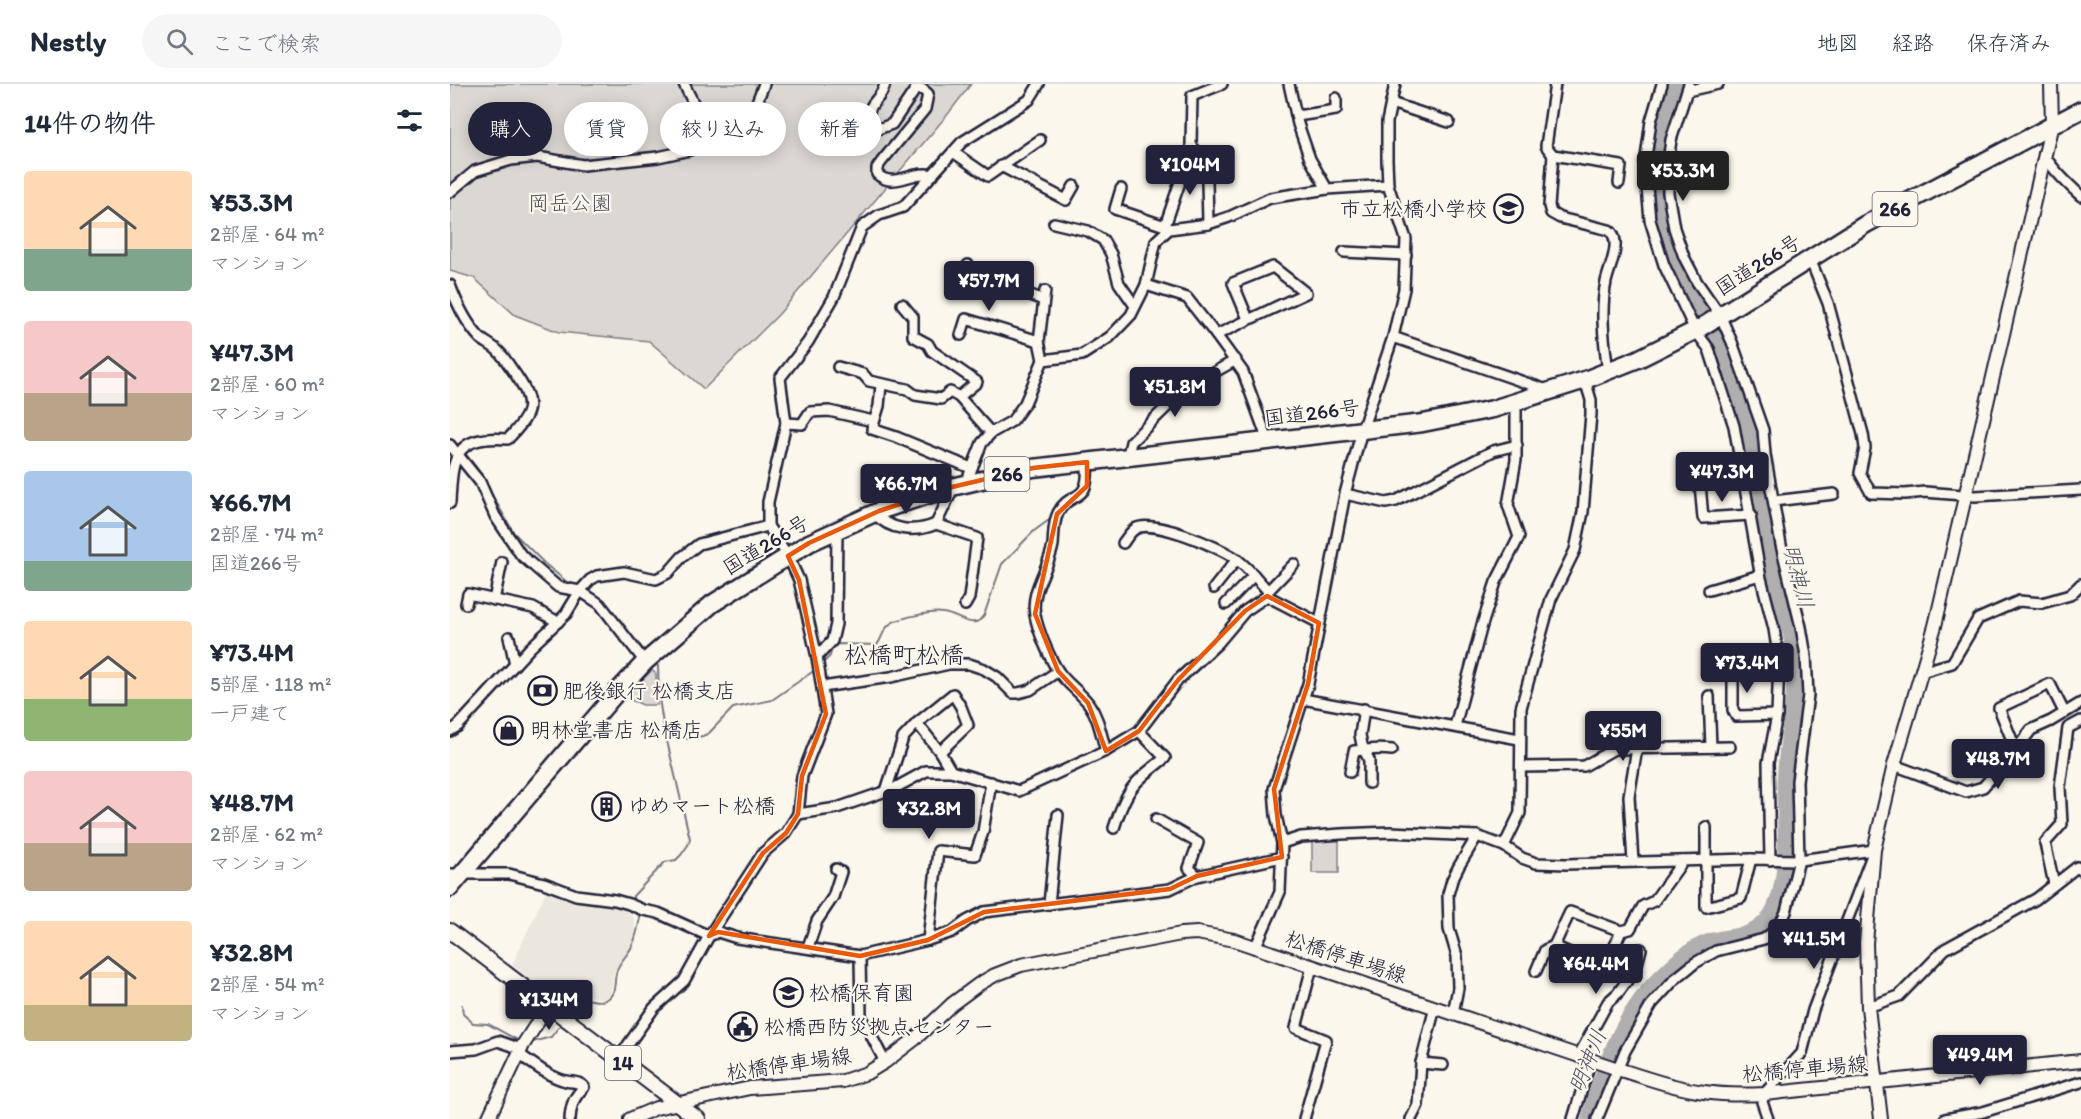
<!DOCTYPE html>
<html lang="ja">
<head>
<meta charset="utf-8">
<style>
  body { margin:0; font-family:Itim,"Klee One",sans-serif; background:#f6f6f7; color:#1f2937; height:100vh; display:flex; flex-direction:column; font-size:22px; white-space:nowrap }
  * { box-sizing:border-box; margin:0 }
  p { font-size:20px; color:#747a83 }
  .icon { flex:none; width:33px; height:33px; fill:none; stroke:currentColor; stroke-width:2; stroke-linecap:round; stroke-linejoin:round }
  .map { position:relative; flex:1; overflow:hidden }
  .sheet { display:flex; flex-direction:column; background:#fff; width:450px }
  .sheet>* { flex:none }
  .banner { position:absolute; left:18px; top:18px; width:570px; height:54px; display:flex; gap:12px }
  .price { position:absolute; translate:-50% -51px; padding:0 14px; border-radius:6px; background:#22223b; color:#fff; font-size:20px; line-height:39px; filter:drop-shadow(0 2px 3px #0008) }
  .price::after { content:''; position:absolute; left:50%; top:36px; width:18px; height:14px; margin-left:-9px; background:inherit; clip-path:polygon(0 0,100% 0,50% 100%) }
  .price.selected { background:#222; color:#fff }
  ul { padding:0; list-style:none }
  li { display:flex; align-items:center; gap:18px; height:150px; padding:0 24px }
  li span { display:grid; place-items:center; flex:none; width:168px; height:120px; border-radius:6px; color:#555 }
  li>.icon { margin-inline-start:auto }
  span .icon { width:72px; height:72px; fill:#fffc; stroke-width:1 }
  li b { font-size:26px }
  h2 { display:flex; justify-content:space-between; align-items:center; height:72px; padding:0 24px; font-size:26px }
  .pill { padding:0 21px; border-radius:27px; background:#fff; box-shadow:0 3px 15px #0003; font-size:21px; line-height:54px }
  .pill.selected { background:#22223b; color:#fff }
  header { display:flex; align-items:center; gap:36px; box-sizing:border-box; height:84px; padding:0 30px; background:#fff; border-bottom:2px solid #e0e1e3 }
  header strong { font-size:28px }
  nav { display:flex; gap:33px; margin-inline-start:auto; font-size:21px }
  .search { width:420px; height:54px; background:#f6f6f7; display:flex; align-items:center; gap:15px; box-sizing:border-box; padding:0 21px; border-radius:33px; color:#747a83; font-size:22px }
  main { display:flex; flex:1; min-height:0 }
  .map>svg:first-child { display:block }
  .built { fill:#ebe7df }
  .green { fill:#dbd8d3; stroke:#7e7d87; stroke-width:1.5 }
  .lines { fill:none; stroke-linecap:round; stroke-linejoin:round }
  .stream { stroke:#787681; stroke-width:2 }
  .river { stroke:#b1aeb0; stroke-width:15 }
  .street-casing { stroke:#22223b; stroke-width:14 }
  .secondary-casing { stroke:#22223b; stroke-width:16 }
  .primary-casing { stroke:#22223b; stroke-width:18 }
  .highway-casing { stroke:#22223b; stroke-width:21 }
  .street { stroke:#fbf7ec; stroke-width:9 }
  .secondary { stroke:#fbf7ec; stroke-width:12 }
  .primary { stroke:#fbf7ec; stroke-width:14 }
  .highway { stroke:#fbf7ec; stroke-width:16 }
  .marked { fill:none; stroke:#e8590c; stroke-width:4.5; stroke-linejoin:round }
  .labels { text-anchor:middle; stroke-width:4.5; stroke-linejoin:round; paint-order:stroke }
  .shield { fill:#fbf7ec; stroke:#636270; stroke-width:1.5 }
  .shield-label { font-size:20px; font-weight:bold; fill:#22223b }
  .park-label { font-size:21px; fill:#505061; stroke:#fbf7ec }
  .poi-label { font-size:21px; fill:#22223b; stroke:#fbf7ec; text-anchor:start }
  .street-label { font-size:21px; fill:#22223b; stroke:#fbf7ec }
  .water-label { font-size:22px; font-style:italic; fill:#545364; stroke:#fbf7ec }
  .quarter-label { font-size:24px; fill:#22223b; stroke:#fbf7ec }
</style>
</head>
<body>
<header>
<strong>Nestly</strong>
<div class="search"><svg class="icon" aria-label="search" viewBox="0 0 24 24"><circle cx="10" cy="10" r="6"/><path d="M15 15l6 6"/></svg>ここで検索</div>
<nav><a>地図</a><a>経路</a><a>保存済み</a></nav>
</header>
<main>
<section class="sheet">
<h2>14件の物件<svg class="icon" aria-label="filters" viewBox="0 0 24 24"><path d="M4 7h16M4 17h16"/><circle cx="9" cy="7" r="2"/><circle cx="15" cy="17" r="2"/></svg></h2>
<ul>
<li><span style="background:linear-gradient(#ffd9b3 65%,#7fa58c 0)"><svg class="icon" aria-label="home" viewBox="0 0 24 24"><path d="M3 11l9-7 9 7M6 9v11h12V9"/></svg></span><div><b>¥53.3M</b><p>2部屋 · 64 m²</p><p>マンション</p></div></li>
<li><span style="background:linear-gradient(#f6c9c9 60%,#b9a48a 0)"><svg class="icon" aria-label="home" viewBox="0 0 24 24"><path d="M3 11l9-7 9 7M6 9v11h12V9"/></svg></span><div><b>¥47.3M</b><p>2部屋 · 60 m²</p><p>マンション</p></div></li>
<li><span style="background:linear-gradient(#a9c7e8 75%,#7fa58c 0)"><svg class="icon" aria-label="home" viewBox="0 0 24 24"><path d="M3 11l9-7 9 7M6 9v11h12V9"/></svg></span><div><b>¥66.7M</b><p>2部屋 · 74 m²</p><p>国道266号</p></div></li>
<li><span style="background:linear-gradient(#ffd9b3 65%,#8fb573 0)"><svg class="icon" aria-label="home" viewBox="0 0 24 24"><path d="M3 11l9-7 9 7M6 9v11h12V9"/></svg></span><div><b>¥73.4M</b><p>5部屋 · 118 m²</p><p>一戸建て</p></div></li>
<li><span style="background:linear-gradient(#f6c9c9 60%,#b9a48a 0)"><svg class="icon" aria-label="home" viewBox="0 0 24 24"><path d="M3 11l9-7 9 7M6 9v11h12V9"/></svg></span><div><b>¥48.7M</b><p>2部屋 · 62 m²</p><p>マンション</p></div></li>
<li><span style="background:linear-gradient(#ffd9b3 70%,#c2b280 0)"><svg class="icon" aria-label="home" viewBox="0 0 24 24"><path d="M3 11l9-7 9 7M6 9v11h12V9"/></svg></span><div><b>¥32.8M</b><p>2部屋 · 54 m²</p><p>マンション</p></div></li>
</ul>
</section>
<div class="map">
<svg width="1631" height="1035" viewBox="0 0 1631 1035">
  <rect width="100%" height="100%" fill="#fbf7ec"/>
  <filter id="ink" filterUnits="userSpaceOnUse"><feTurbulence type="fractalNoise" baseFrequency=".0167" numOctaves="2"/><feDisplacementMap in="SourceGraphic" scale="12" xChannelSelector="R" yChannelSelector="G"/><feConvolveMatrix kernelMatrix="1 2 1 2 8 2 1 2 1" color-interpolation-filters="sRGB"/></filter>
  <g filter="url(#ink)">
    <polygon class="built" points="96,807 136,818 170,819 185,836 185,855 164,888 159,916 132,911 115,923 62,881"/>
    <g class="green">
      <polygon points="0,0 521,0 498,30 329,230 254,305 199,257 109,248 65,231 24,194 0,187"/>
      <polygon points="202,586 206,590 207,621 193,621 181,616 182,613 179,609"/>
      <rect x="862" y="756" width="27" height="33"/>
    </g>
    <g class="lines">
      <g class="stream">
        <polyline points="0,356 9,363"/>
        <polyline points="13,367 26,383 64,449 95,480 123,503"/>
        <polyline points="139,507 149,514"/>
        <polyline points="183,555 193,565"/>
        <path d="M372,580L380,572L382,563L387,560L427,561C432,555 432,547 439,541C446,534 483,527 493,529C505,530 518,542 529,537L534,531L552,480L584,447L599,436"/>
        <polyline points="237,655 253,652 259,649 283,624 322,616 365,586"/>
        <polyline points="183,818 183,812 215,778 226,776 231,771 238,761 240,755 213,640 209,614 208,582"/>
        <polyline points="12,921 13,930 23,939 38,940 71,958"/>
        <path d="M116,924C131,905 141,921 155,916C168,911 163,896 167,886C170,877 178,871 182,862C187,853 188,841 191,830L190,828"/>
        <polyline points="79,959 101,953 111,940"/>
      </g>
      <path class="river" d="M1139,1035C1152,983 1174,925 1215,888C1227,876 1241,864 1257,858C1268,853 1279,853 1291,851C1323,844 1331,813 1334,783C1338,751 1332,718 1335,685C1338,641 1349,605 1342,559C1337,528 1323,500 1319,469C1313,433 1311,396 1302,360C1294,327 1282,287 1267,256C1257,236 1243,217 1233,196C1214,156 1203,111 1208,67C1210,44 1219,22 1226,0"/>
      <defs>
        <g id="street">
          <polyline points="234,0 259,51"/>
          <path d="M435,0C431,18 418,15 418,38L428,45L442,40L465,6L472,5L478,10L475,25L432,77L427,84V90C444,106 463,85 483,91"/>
          <polyline points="839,0 848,40 860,75 877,105"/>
          <polyline points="1105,0 1096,62 1103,71 1171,82 1169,99"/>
          <polyline points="1212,0 1201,37 1195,81 1200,136 1214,181 1245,246 1259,265 1284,342 1311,494 1324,545 1329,577 1327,631 1318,679 1320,776"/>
          <polyline points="1237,7 1268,0"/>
          <polyline points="941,19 999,38"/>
          <polyline points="847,32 886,26 886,14"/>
          <polyline points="250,33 267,24 278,37 280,49 268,58"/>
          <polyline points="503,68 538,92 590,56"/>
          <path d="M1594,70C1600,83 1620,102 1631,112"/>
          <path d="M1103,71L1099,122L1101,129L1110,134L1159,146C1173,156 1159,184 1156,198C1150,227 1154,258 1158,287"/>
          <polyline points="551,82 616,116 624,102"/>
          <polyline points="671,105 665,125 715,142 719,145"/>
          <polyline points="0,108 25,87 61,76 87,73 133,81 208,73 240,66 278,37 303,28 314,0"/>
          <polyline points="604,139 638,147 653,156 661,170 669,199 685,222"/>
          <polyline points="758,140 757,97 753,80 741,60 742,12 772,0"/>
          <polyline points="715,142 732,92 734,75"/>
          <polyline points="894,168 956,171"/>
          <polyline points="1360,175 1378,219 1413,350 1415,364 1410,389 1421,409 1455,410 1475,408 1525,412 1631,406"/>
          <polyline points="518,181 515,190 561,203 593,216"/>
          <path d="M0,201C7,220 16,239 30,254C36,259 44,262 49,268C55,274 60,283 66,291C86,320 82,330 58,355C4,351 2,373 0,419"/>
          <polyline points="696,201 737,214 766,251 793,288 818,357"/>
          <polyline points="452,220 463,233 463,252 478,260 482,267 527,298 509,313 541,349"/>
          <polyline points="511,251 516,235 589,257"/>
          <polyline points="766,251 856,209 823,183 783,199 798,235"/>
          <polyline points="943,253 1097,306"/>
          <polyline points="593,276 589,257 595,207"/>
          <polyline points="388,283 413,290 419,297 457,305 465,311 491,315 500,308 509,313"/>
          <polyline points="754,294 786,276"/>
          <polyline points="431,301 429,322 422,345 446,353 521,384"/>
          <polyline points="336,339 352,340 360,328 379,327 423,337"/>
          <polyline points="0,361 30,398 45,432 71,471 108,503 130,507 150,520 195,578"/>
          <polyline points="677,375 681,358 738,302 738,288"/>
          <path d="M637,378C640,423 621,404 608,429C603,439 604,451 603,461C599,485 580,506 585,531C588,547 599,573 608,587C616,599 630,608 639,620C649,634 651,651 656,667"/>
          <polyline points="516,399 532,359 541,349 562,337 575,319 593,276 632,271 660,253 681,231 696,201 706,157 719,145 758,140 779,133 820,114 877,105 938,101"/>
          <polyline points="1250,400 1253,434 1301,431"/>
          <polyline points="502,403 500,411 486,440 527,454 519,514 515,521"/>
          <polyline points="895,410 936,419 946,417 1043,367 1067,361"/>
          <polyline points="1324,417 1384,410"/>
          <path d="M424,429C440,447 465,449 486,440"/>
          <path d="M673,459C676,455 680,448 685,445C702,434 769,463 785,474C798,483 808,496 818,507"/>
          <polyline points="764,504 787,475"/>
          <polyline points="1259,506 1310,491"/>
          <polyline points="817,512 818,507 844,480"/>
          <polyline points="44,516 52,478"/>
          <polyline points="16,520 18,510 83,524 108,538"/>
          <polyline points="776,520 804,491"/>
          <polyline points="59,553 65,580"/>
          <polyline points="1283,572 1283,626 1286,632 1327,631"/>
          <polyline points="367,573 382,557 386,540 387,445"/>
          <polyline points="1471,588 1502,579 1528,535 1569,517 1592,519 1620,511 1631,500"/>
          <polyline points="372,603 441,593 499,580 519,580 534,585 547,593 563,609 568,609 580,606 608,587"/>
          <polyline points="1259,612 1261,663"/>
          <polyline points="853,615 1069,655"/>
          <polyline points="914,625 910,651 912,661 919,676 919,699"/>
          <polyline points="467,639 503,610 511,623 518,641 490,668"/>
          <polyline points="1005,642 1032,541 1046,498 1069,453 1058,421 1066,376 1066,318"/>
          <polyline points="0,647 8,642 80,564 116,530 130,507 140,496 147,492 174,488 206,495 218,489 232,473 249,460 318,442"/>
          <polyline points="1566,666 1549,624 1600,600 1614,628"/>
          <polyline points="1444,681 1516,708 1533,703 1566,666 1581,646 1601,637 1631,619"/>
          <polyline points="1071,683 1134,682 1164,665 1280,663"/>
          <path d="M900,688L904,667C920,666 926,664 942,666"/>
          <polyline points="436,707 453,654 467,639 490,668 501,687"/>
          <polyline points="348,730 387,724 445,704 476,687 501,687 569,707 656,667 689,647 728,596 768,559 795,527 817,512 869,539"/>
          <polyline points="706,735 748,759 739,784 747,792"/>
          <polyline points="1256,743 1256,823 1291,814 1301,775"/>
          <path d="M664,744C677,704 683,699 715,674L689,647"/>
          <polyline points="832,759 851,753 891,750 940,748 1027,752 1054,762 1072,774 1086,779 1116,780 1301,775 1349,776 1424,766 1363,926 1352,969 1314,1010 1312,1018 1318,1035"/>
          <polyline points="1054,762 1070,729 1071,624 1101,515 1125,466 1133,428 1141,330 1141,316 1135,296"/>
          <polyline points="1183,778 1179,712 1187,664"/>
          <polyline points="0,790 59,790 94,799 126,811 165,816 179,820 193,826 208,829 259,852 268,848 287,854 410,872 478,856 502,848 517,837 534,828 720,805 747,792 832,773"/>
          <polyline points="1604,800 1595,759 1612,740 1610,703 1618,644 1631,637"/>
          <polyline points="599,820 608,731"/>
          <polyline points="1171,847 1155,885 1104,862 1120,828 1171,847 1180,845 1193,822 1204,817 1233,777"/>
          <polyline points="478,856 488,767 525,771 533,748 541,698"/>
          <polyline points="358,863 367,837 383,813 391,788 386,785"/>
          <polyline points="805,864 830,808 832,759 826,731 824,705 858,600 895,410 912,346 943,253 954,205 956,155 938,101 937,76 937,38 945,0"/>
          <polyline points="410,872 411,932 435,978"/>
          <polyline points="1086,887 1095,866 1104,862"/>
          <polyline points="1418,923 1449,912 1495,865 1586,815 1627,783 1631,786"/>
          <polyline points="1003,929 1008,904 1007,872 999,845 998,810 1002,796 1009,782 1027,752"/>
          <polyline points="0,967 26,965 48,957 71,965"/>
          <path d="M69,970C83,980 99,993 116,997C124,999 129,997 134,1003C124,1013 121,1020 120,1035"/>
          <polyline points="1129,971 1158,918 1168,909 1186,884 1191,865"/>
          <polyline points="168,975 204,924 234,897 259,852 313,769 336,749 348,730 352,692 376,630 367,573 349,496 338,472 318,442 318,418 336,339 330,294 358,258 384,213 412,143 429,131 453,123 512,58 579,16 589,0"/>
          <polyline points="971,979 993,981"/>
          <polyline points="854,1035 876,956 846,944 862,883"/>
          <polyline points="961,1035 968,1021 971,979 985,923"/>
          <polyline points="1123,1035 1141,975"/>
          <polyline points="1147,1035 1175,967 1202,920 1225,895 1245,879 1266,867 1314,855 1328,844 1336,828 1349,776 1347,697 1358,611 1356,572 1351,543 1331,461 1315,370 1313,346 1282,258 1270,231 1247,198 1234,173 1224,144 1218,109 1218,78 1221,56 1239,0"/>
          <polyline points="1495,1035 1533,1028 1631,998"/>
        </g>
        <g id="secondary">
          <polyline points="38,1035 73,961 98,922"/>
          <path d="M180,1035L206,1024L300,1004L393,997L417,989L435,978L465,955L502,920L529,900L545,891L571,881L731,850L747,849L784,856L1168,985C1196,994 1225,1004 1254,1008C1274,1011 1294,1011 1314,1010L1631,977"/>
          <polyline points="1431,1035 1418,923 1416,859 1424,766 1444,681 1485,542 1602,40 1601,0"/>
        </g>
        <polyline id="primary" points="0,847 248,1035"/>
        <polyline id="highway" points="0,804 166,609 195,578 262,520 359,459 429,427 502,403 583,384 973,339 1043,325 1135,296 1188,275 1250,244 1416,140 1631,26"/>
      </defs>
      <use href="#street" class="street-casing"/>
      <use href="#secondary" class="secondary-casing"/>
      <use href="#primary" class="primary-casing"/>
      <use href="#highway" class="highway-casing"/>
      <use href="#street" class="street"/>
      <use href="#secondary" class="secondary"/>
      <use href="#primary" class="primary"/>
      <use href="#highway" class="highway"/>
    </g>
  </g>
  <path class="marked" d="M637,378V402L607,430L585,530L608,587L638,619L656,667L689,647L728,596L795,527L817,512L869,539L858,600L824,705L832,773L747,792L720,805L534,828L478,856L410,872L268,848L259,852L313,769L336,749L348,730L352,692L376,630L349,496L338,472L359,459L429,427L502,403L583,384Z"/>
  <defs>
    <symbol id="school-ring" viewBox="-11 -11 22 22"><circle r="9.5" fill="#fbf7ec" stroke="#22223b" stroke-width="1.5"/><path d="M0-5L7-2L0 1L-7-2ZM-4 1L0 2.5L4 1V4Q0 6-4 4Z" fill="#22223b"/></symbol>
    <symbol id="bank-ring" viewBox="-11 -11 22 22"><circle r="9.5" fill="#fbf7ec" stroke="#22223b" stroke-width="1.5"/><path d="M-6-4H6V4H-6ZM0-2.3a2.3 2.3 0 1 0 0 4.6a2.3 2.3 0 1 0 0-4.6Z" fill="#22223b"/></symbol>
    <symbol id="shop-ring" viewBox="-11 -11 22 22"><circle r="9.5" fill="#fbf7ec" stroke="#22223b" stroke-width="1.5"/><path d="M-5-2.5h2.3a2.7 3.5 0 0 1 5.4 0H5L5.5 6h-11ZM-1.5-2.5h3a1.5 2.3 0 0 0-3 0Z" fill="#22223b"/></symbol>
    <symbol id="building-ring" viewBox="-11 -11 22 22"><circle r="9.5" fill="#fbf7ec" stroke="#22223b" stroke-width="1.5"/><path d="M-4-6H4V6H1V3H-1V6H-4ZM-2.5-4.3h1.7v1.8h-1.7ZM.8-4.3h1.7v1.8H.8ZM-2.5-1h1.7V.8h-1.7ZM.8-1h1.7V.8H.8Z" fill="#22223b"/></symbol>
    <symbol id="civic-ring" viewBox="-11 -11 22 22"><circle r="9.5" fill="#fbf7ec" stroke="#22223b" stroke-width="1.5"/><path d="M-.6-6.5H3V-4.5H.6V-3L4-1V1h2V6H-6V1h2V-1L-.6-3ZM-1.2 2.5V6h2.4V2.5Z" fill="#22223b"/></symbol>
  </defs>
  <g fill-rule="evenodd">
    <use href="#school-ring" x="1042" y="108" width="33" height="33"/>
    <use href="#bank-ring" x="76" y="590" width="33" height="33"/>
    <use href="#shop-ring" x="42" y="630" width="33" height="33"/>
    <use href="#building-ring" x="140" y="706" width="33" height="33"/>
    <use href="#school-ring" x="322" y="892" width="33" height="33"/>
    <use href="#civic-ring" x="276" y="926" width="33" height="33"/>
  </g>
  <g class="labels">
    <g class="shield">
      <rect x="1422.5" y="108" width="45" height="34" rx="4.5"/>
      <rect x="534.5" y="373" width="45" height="34" rx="4.5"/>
      <rect x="155" y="962" width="36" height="34" rx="4.5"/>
    </g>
    <g class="shield-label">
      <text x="1445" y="132">266</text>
      <text x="557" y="397">266</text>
      <text x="173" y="986">14</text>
    </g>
    <g class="park-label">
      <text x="120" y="126">岡岳公園</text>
    </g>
    <g class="poi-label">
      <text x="1037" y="132" text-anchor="end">市立松橋小学校</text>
      <text x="113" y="614">肥後銀行 松橋支店</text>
      <text x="80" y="653">明林堂書店 松橋店</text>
      <text x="178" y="729">ゆめマート松橋</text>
      <text x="359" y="916">松橋保育園</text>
      <text x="314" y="950">松橋西防災拠点センター</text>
    </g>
    <g class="street-label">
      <text transform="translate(1308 181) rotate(-32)" y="7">国道266号</text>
      <text transform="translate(862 329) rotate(-7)" y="7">国道266号</text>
      <text transform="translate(316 461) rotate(-31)" y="7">国道266号</text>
      <text transform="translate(896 873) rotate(18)" y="7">松橋停車場線</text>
      <text transform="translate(339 980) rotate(-8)" y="7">松橋停車場線</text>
      <text transform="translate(1355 985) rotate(-5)" y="7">松橋停車場線</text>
    </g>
    <g class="water-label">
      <text transform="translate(1349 492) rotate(76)" y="8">明神川</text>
      <text transform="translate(1137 977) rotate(-68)" y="8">明神川</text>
    </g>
    <g class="quarter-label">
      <text x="454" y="579">松橋町松橋</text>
    </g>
  </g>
</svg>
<b class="price" style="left:740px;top:112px">¥104M</b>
<b class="price selected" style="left:1233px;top:118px">¥53.3M</b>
<b class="price" style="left:539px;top:228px">¥57.7M</b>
<b class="price" style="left:725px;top:334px">¥51.8M</b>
<b class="price" style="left:1272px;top:419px">¥47.3M</b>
<b class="price" style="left:456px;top:431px">¥66.7M</b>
<b class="price" style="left:1297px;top:610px">¥73.4M</b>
<b class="price" style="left:1173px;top:678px">¥55M</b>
<b class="price" style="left:1548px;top:706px">¥48.7M</b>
<b class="price" style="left:479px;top:756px">¥32.8M</b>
<b class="price" style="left:1364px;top:886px">¥41.5M</b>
<b class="price" style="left:1146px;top:911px">¥64.4M</b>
<b class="price" style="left:99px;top:947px">¥134M</b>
<b class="price" style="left:1530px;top:1002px">¥49.4M</b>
<div class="banner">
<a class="pill selected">購入</a>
<a class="pill">賃貸</a>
<a class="pill">絞り込み</a>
<a class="pill">新着</a>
</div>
</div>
</main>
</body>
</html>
